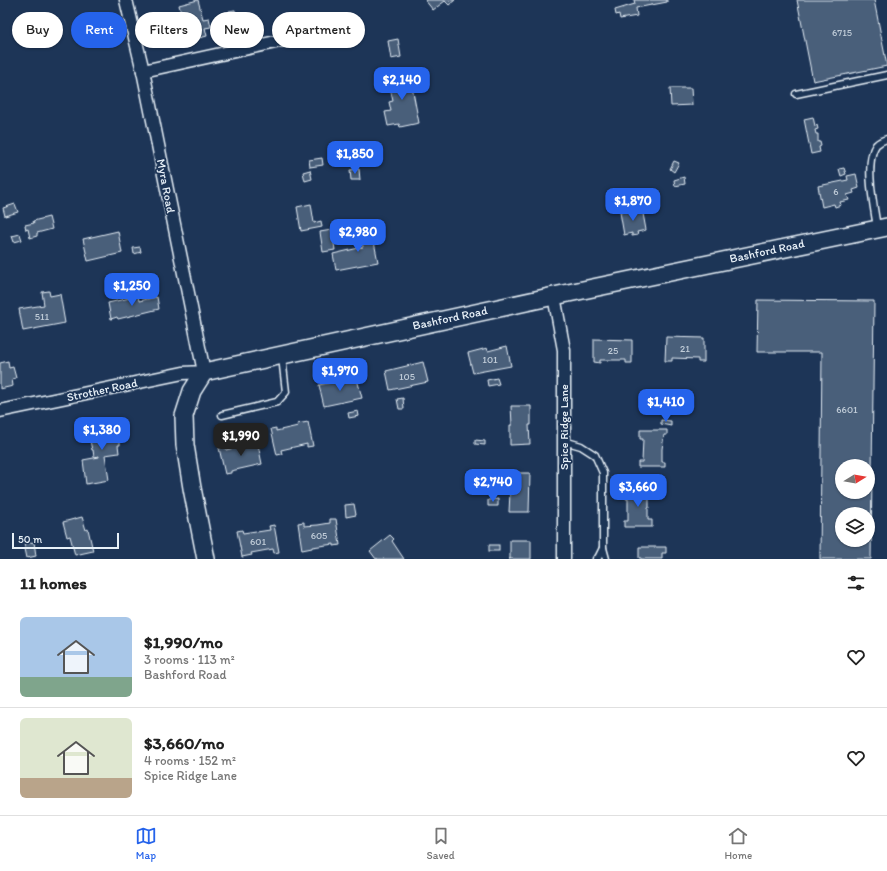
<!DOCTYPE html>
<html lang="en">
<head>
<meta charset="utf-8">
<style>
  body { margin:0; font-family:Itim,sans-serif; background:#f2f2f2; color:#222; height:100vh; display:flex; flex-direction:column; font-size:15px; white-space:nowrap }
  * { box-sizing:border-box; margin:0 }
  p { font-size:13px; color:#767676 }
  .icon { flex:none; width:22px; height:22px; fill:none; stroke:currentColor; stroke-width:2; stroke-linecap:round; stroke-linejoin:round }
  .map { position:relative; height:559px; overflow:hidden }
  .sheet { display:flex; flex-direction:column; background:#fff; flex:1 }
  .sheet>* { flex:none }
  .hud { position:absolute; left:12px; top:12px; width:400px; height:36px; display:flex; gap:8px }
  .needle { width:26px; rotate:79deg }
  .controls { position:absolute; left:835px; top:459px; display:grid; gap:8px }
  .controls a { display:grid; place-items:center; width:40px; height:40px; border-radius:50%; background:#fff; box-shadow:0 1px 3px #0004; font-size:20px }
  .scale { position:absolute; left:12px; bottom:10px; width:107px; box-sizing:border-box; padding-left:4px; border:2px solid #e8f1f8; border-top:0; font-size:11px; line-height:14px; white-space:nowrap; color:#e8f1f8; -webkit-text-stroke:3px #1d3557; paint-order:stroke }
  .price { position:absolute; translate:-50% -34px; padding:0 9px; border-radius:8px; background:#2563eb; color:#fff; font-size:13px; line-height:26px; filter:drop-shadow(0 1px 2px #0008) }
  .price::after { content:''; position:absolute; left:50%; top:24px; width:12px; height:9px; margin-left:-6px; background:inherit; clip-path:polygon(0 0,100% 0,50% 100%) }
  .price.selected { background:#222; color:#fff }
  ul { padding:0; list-style:none }
  li { display:flex; align-items:center; gap:12px; height:100px; padding:0 20px }
  li+li { border-top:1px solid #e0e0e0 }
  li span { display:grid; place-items:center; flex:none; width:112px; height:80px; border-radius:6px; color:#555 }
  li>.icon { margin-inline-start:auto }
  span .icon { width:48px; height:48px; fill:#fffc; stroke-width:1 }
  li b { font-size:17px }
  h2 { display:flex; justify-content:space-between; align-items:center; height:48px; padding:0 20px; font-size:17px }
  .chip { padding:0 14px; border-radius:18px; background:#fff; box-shadow:0 1px 3px #0004; font-size:14px; line-height:36px }
  .chip.selected { background:#2563eb; color:#fff }
  .tab-bar { display:flex; justify-content:space-around; align-items:center; height:56px; border-top:1px solid #e0e0e0; background:#fff; font-size:11px; color:#767676 }
  .tab-bar a { display:grid; justify-items:center; gap:2px }
  .tab-bar .selected { color:#2563eb }
  .map>svg:first-child { display:block }
  .building { fill:#495e7a; stroke:#e8f1f8; fill-rule:evenodd }
  .lines { fill:none; stroke-linecap:round; stroke-linejoin:round }
  .lane-casing { stroke:#e8f1f8; stroke-width:9 }
  .street-casing { stroke:#e8f1f8; stroke-width:15 }
  .secondary-casing { stroke:#e8f1f8; stroke-width:20 }
  .lane { stroke:#1d3557; stroke-width:6 }
  .street { stroke:#1d3557; stroke-width:12 }
  .secondary { stroke:#1d3557; stroke-width:17 }
  .labels { text-anchor:middle; stroke-width:3.5; stroke-linejoin:round; paint-order:stroke }
  .number-label { font-size:10px; fill:#c0ccd8 }
  .street-label { font-size:12px; fill:#e8f1f8; stroke:#1d3557 }
</style>
</head>
<body>
<div class="map">
<svg width="887" height="559" viewBox="0 0 887 559">
  <rect width="100%" height="100%" fill="#1d3557"/>
  <filter id="ink" filterUnits="userSpaceOnUse"><feTurbulence type="fractalNoise" baseFrequency=".025" numOctaves="2"/><feDisplacementMap in="SourceGraphic" scale="8" xChannelSelector="R" yChannelSelector="G"/><feConvolveMatrix kernelMatrix="1 2 1 2 8 2 1 2 1" color-interpolation-filters="sRGB"/></filter>
  <g filter="url(#ink)">
    <g class="building">
      <polygon points="198,0 203,19 209,18 211,27 205,28 207,36 188,41 179,5"/>
      <polygon points="425,0 455,0 449,5 445,1 433,10"/>
      <polygon points="634,0 667,0 667,2 636,8 637,16 620,19 619,14 616,15 615,10 635,4"/>
      <polygon points="797,0 874,0 887,66 813,81"/>
      <polygon points="235,10 236,16 230,17 229,11"/>
      <polygon points="230,24 232,32 222,34 220,26"/>
      <polygon points="398,39 401,57 391,59 388,41"/>
      <polygon points="409,71 419,123 400,127 399,124 388,126 385,112 391,111 389,102 393,101 387,75"/>
      <polygon points="670,88 691,88 692,105 671,106"/>
      <polygon points="813,117 815,126 817,125 818,129 815,130 816,134 818,134 818,142 820,142 821,146 819,147 820,152 811,154 804,119"/>
      <polygon points="322,158 323,165 310,167 309,160"/>
      <polygon points="674,161 679,163 674,172 670,169"/>
      <polygon points="844,168 846,174 841,176 839,169"/>
      <polygon points="359,169 360,180 351,180 350,170"/>
      <polygon points="310,170 312,179 305,181 303,172"/>
      <polygon points="856,174 859,188 853,190 854,193 847,195 849,200 840,202 841,205 835,207 834,204 822,207 818,186 848,180 847,176"/>
      <polygon points="684,177 685,184 675,186 674,180"/>
      <polygon points="630,199 631,206 624,207 623,200"/>
      <polygon points="15,204 18,212 5,216 3,208"/>
      <polygon points="311,204 314,223 321,221 322,227 301,231 297,207"/>
      <polygon points="642,208 646,230 637,232 638,235 632,236 632,233 624,235 620,212"/>
      <polygon points="49,217 52,229 37,233 37,236 30,238 28,229 26,230 25,225 34,223 33,221"/>
      <polygon points="371,227 378,262 336,270 333,254 363,247 360,229"/>
      <polygon points="332,230 335,250 323,252 320,232"/>
      <polygon points="118,231 122,253 88,261 83,239"/>
      <polygon points="20,234 22,240 14,242 12,236"/>
      <polygon points="140,247 141,252 134,254 133,248"/>
      <polygon points="49,291 50,296 60,294 65,323 23,331 19,309 44,305 42,292"/>
      <polygon points="138,296 139,301 157,297 159,309 118,319 117,317 111,319 108,303"/>
      <path d="M758,300L874,301L871,559H820L822,352H757ZM842,466H868V492H842ZM842,514H868V540H842Z"/>
      <polygon points="666,337 704,338 704,362 698,362 698,359 672,358 672,361 665,361"/>
      <polygon points="594,339 632,340 632,363 626,363 626,360 600,360 600,363 594,362"/>
      <polygon points="507,346 511,366 473,373 468,353 487,348 488,351"/>
      <polygon points="8,361 9,368 13,367 16,378 12,379 13,386 0,389 0,363"/>
      <polygon points="423,362 428,382 390,390 386,371"/>
      <polygon points="497,378 499,384 488,386 487,380"/>
      <polygon points="357,379 362,398 324,406 319,385 337,381 338,383"/>
      <polygon points="403,398 404,409 399,409 397,399"/>
      <polygon points="511,406 531,406 531,425 529,425 530,444 510,445 510,425 512,425"/>
      <polygon points="358,411 359,416 349,418 348,413"/>
      <polygon points="116,419 118,429 122,428 123,439 120,440 120,445 118,445 119,453 105,455 109,480 86,484 83,460 99,457 99,456 94,457 93,450 92,450 89,436 98,434 96,423"/>
      <polygon points="661,420 671,421 671,426 661,424"/>
      <polygon points="308,422 313,446 307,447 307,444 281,450 282,454 277,455 271,429 276,428 276,431 298,426 297,424"/>
      <polygon points="640,430 667,430 667,435 664,435 662,449 662,462 665,462 665,467 638,467 638,462 642,462 643,439 640,439"/>
      <polygon points="257,440 262,464 231,471 231,473 225,474 219,448 225,447 226,450 247,445 247,443"/>
      <polygon points="475,440 485,441 485,445 475,444"/>
      <polygon points="511,473 530,473 529,512 509,512"/>
      <polygon points="626,489 653,489 653,495 649,494 649,508 648,508 648,520 652,520 652,527 624,527 624,521 628,521 628,499 626,499"/>
      <polygon points="498,499 498,506 488,506 488,500"/>
      <polygon points="354,504 356,515 346,517 345,505"/>
      <polygon points="82,517 86,530 88,529 93,551 75,555 70,536 67,537 63,522"/>
      <polygon points="330,519 336,519 340,545 334,546 334,544 312,547 312,548 302,550 298,523 304,522 304,526 318,525 330,523"/>
      <polygon points="274,525 279,552 274,553 273,549 251,553 252,555 242,557 237,531 242,530 243,533 256,531 257,532 270,530 269,526"/>
      <polygon points="390,535 394,539 392,541 404,559 378,559 377,558 376,559 370,551"/>
      <polygon points="510,540 531,540 531,559 509,559 510,559"/>
      <polygon points="34,542 36,556 27,558 24,544"/>
      <rect x="489" y="545" width="10" height="6"/>
      <polygon points="639,547 666,547 666,553 662,553 662,559 641,559 641,558 639,558"/>
    </g>
    <g class="lines">
      <defs>
        <g id="lane">
          <polyline points="796,94 887,75"/>
          <path d="M877,227C874,207 864,162 876,145C879,142 883,140 887,139"/>
          <polyline points="222,415 277,402 286,392 282,357"/>
          <polyline points="564,441 581,446 595,455 603,473 603,548 606,559"/>
          <polyline points="596,559 598,558 603,548"/>
        </g>
        <g id="street">
          <polyline points="143,71 294,38 354,29"/>
          <polyline points="554,296 564,350 564,559"/>
          <polyline points="0,411 183,373 204,372 143,71 126,0"/>
        </g>
        <polyline id="secondary" points="206,559 192,488 185,445 184,416 192,391 204,372 554,296 887,227"/>
      </defs>
      <use href="#lane" class="lane-casing"/>
      <use href="#street" class="street-casing"/>
      <use href="#secondary" class="secondary-casing"/>
      <use href="#lane" class="lane"/>
      <use href="#street" class="street"/>
      <use href="#secondary" class="secondary"/>
    </g>
  </g>
  <g class="labels">
    <g class="number-label">
      <text x="842" y="36">6715</text>
      <text x="836" y="195">6</text>
      <text x="42" y="320">511</text>
      <text x="685" y="352">21</text>
      <text x="613" y="354">25</text>
      <text x="490" y="363">101</text>
      <text x="407" y="380">105</text>
      <text x="847" y="413">6601</text>
      <text x="319" y="539">605</text>
      <text x="258" y="545">601</text>
    </g>
    <g class="street-label">
      <text transform="translate(166 186) rotate(79)" y="4">Myra Road</text>
      <text transform="translate(767 251) rotate(-12)" y="4">Bashford Road</text>
      <text transform="translate(450 318) rotate(-12)" y="4">Bashford Road</text>
      <text transform="translate(102 390) rotate(-12)" y="4">Strother Road</text>
      <text transform="translate(564 427) rotate(-90)" y="4">Spice Ridge Lane</text>
    </g>
  </g>
</svg>
<div class="controls">
<a><svg class="needle" viewBox="-14 -14 28 28"><path d="M0-13l5 13h-10z" fill="#e53935"/><path d="M0 13l5-13h-10z" fill="#767676"/></svg></a>
<a><svg class="icon" aria-label="layers" viewBox="0 0 24 24"><path d="M12 4l9 5-9 5-9-5zM3 14l9 5 9-5"/></svg></a>
</div>
<div class="scale">50 m</div>
<b class="price" style="left:402px;top:101px">$2,140</b>
<b class="price" style="left:355px;top:175px">$1,850</b>
<b class="price" style="left:633px;top:222px">$1,870</b>
<b class="price" style="left:358px;top:253px">$2,980</b>
<b class="price" style="left:132px;top:307px">$1,250</b>
<b class="price" style="left:340px;top:392px">$1,970</b>
<b class="price" style="left:666px;top:423px">$1,410</b>
<b class="price" style="left:102px;top:451px">$1,380</b>
<b class="price selected" style="left:241px;top:457px">$1,990</b>
<b class="price" style="left:493px;top:503px">$2,740</b>
<b class="price" style="left:638px;top:508px">$3,660</b>
<div class="hud">
<a class="chip">Buy</a>
<a class="chip selected">Rent</a>
<a class="chip">Filters</a>
<a class="chip">New</a>
<a class="chip">Apartment</a>
</div>
</div>
<section class="sheet">
<h2>11 homes<svg class="icon" aria-label="filters" viewBox="0 0 24 24"><path d="M4 7h16M4 17h16"/><circle cx="9" cy="7" r="2"/><circle cx="15" cy="17" r="2"/></svg></h2>
<ul>
<li><span style="background:linear-gradient(#a9c7e8 75%,#7fa58c 0)"><svg class="icon" aria-label="home" viewBox="0 0 24 24"><path d="M3 11l9-7 9 7M6 9v11h12V9"/></svg></span><div><b>$1,990/mo</b><p>3 rooms · 113 m²</p><p>Bashford Road</p></div><svg class="icon" aria-label="heart" viewBox="0 0 24 24"><path d="M12 20l-8-8c-3-5 5-10 8-4 3-6 11-1 8 4z"/></svg></li>
<li><span style="background:linear-gradient(#dfe7d0 75%,#b9a48a 0)"><svg class="icon" aria-label="home" viewBox="0 0 24 24"><path d="M3 11l9-7 9 7M6 9v11h12V9"/></svg></span><div><b>$3,660/mo</b><p>4 rooms · 152 m²</p><p>Spice Ridge Lane</p></div><svg class="icon" aria-label="heart" viewBox="0 0 24 24"><path d="M12 20l-8-8c-3-5 5-10 8-4 3-6 11-1 8 4z"/></svg></li>
</ul>
</section>
<nav class="tab-bar">
<a class="selected"><svg class="icon" aria-label="map" viewBox="0 0 24 24"><path d="M3 6l6-2 6 2 6-2v14l-6 2-6-2-6 2zM9 4v14M15 6v14"/></svg>Map</a>
<a><svg class="icon" aria-label="saved" viewBox="0 0 24 24"><path d="M7 4h10v16l-5-4-5 4z"/></svg>Saved</a>
<a><svg class="icon" aria-label="home" viewBox="0 0 24 24"><path d="M3 11l9-7 9 7M6 9v11h12V9"/></svg>Home</a>
</nav>
</body>
</html>
